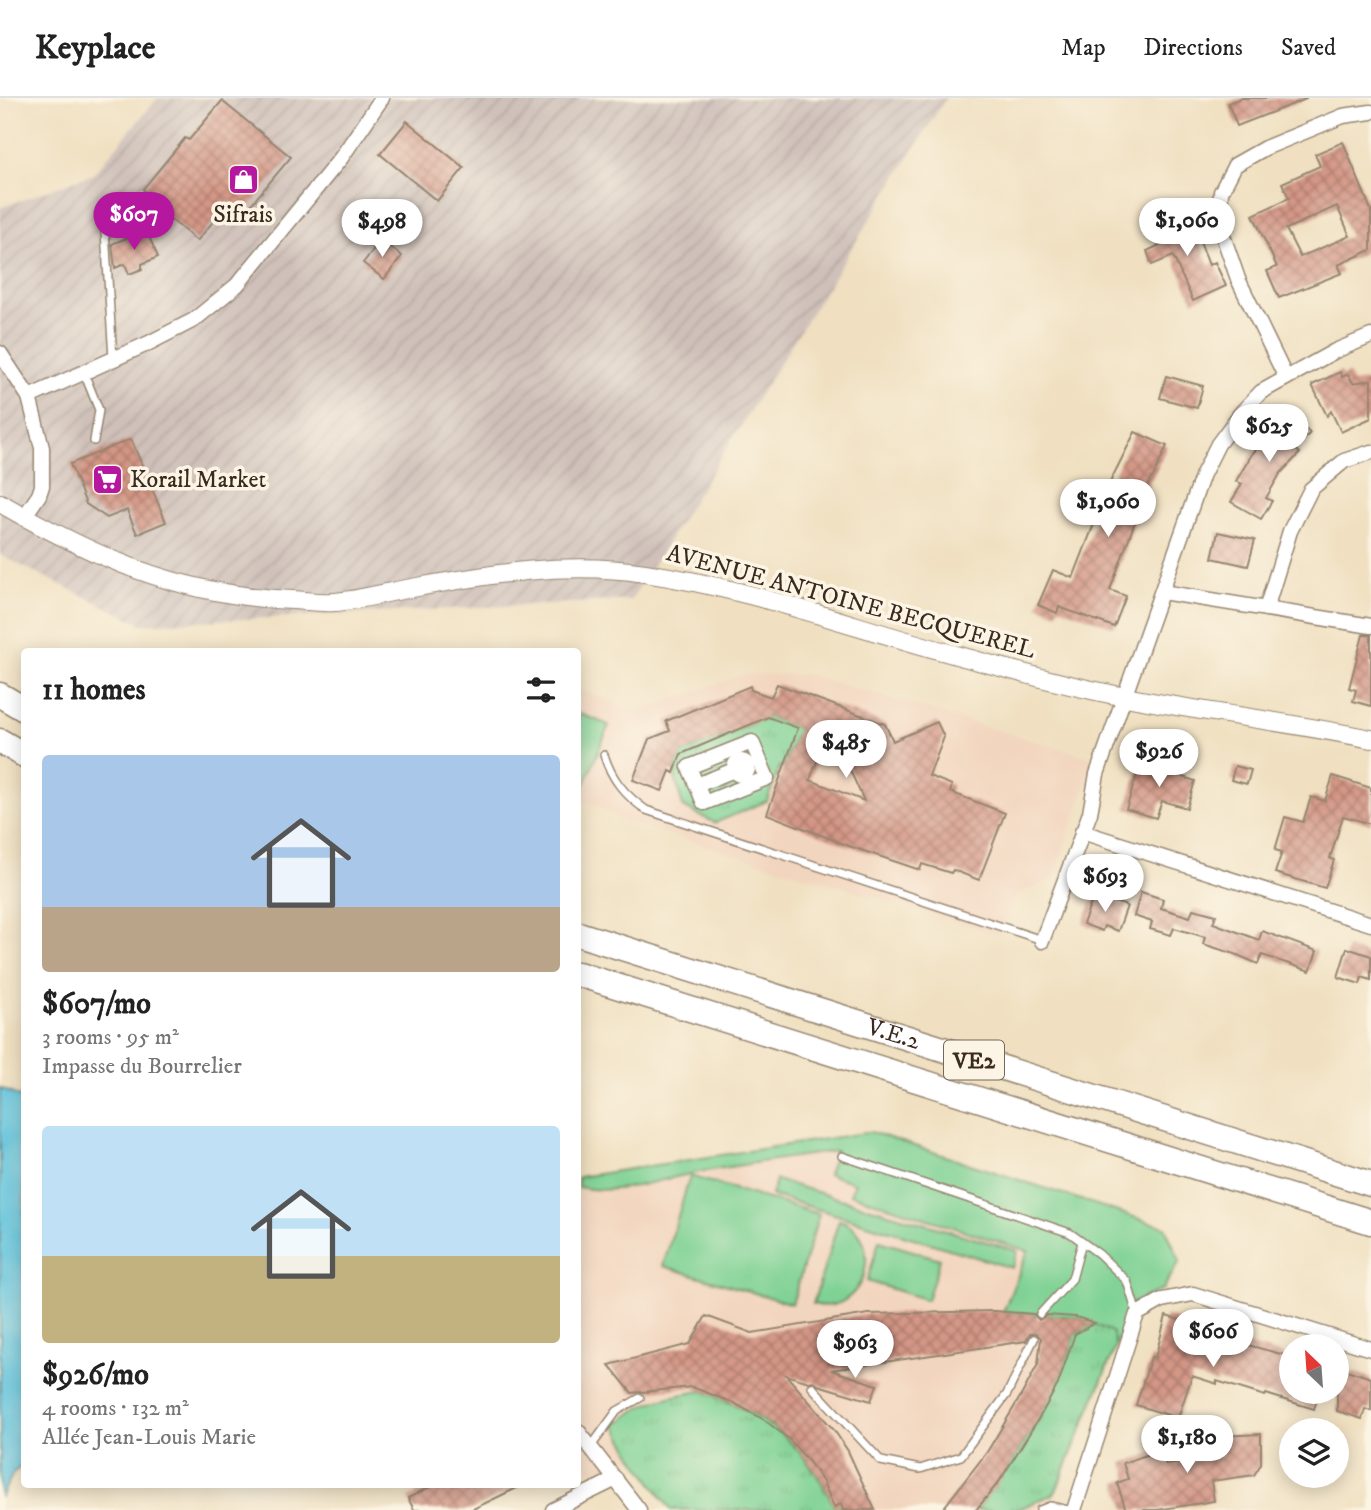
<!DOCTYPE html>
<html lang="en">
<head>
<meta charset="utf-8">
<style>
  body { margin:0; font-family:"IM FELL DW Pica",serif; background:#f6f6f6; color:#222; height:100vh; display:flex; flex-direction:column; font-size:26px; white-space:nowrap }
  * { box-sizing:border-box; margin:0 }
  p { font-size:23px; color:#767676 }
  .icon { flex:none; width:38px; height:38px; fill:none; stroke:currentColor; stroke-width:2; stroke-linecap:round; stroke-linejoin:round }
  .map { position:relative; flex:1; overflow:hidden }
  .details { position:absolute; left:21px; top:550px; width:560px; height:840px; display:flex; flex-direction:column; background:#fff; border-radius:7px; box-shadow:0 4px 18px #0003 }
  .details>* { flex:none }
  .needle { width:46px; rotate:335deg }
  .fabs { position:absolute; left:1279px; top:1236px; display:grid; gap:14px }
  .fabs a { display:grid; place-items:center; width:70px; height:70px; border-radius:50%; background:#fff; box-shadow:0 4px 18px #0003; font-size:35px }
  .price { position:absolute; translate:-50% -60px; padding:0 16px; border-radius:24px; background:#fff; color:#222; font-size:23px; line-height:46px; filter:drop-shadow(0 2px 4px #0008) }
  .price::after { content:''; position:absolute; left:50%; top:42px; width:21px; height:16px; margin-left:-10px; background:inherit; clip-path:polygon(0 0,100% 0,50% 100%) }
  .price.on { background:#b5179e; color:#fff }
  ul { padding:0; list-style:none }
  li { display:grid; align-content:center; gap:14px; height:371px; padding:0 21px }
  li span { display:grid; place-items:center; height:217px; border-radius:7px; color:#555 }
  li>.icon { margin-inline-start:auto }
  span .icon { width:126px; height:126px; fill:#fffc; stroke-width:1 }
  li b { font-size:30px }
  h2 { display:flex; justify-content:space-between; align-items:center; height:84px; padding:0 21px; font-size:30px }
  header { display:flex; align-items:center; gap:42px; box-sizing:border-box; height:98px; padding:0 35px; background:#fff; border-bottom:2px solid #e0e0e0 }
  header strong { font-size:33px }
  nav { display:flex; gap:38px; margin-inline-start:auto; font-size:24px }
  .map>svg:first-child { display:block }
  .built { fill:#f2d5be }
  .industrial { fill:url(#industrial-furrows) }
  .grass { fill:url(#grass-tufts); stroke:#5d7e59; stroke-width:2 }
  .garden { fill:#7fd294; stroke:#5d7e59; stroke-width:2 }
  .water { fill:#5fc3dd; stroke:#4d767e; stroke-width:2 }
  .building { fill:url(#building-cross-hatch); fill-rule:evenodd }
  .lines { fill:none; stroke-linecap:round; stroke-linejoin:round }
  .service-casing { stroke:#968570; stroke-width:10 }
  .minor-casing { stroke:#968570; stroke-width:17 }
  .tertiary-casing { stroke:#968570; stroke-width:20 }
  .trunk-casing { stroke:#968570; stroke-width:27 }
  .service { stroke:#fff; stroke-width:7 }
  .minor { stroke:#fff; stroke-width:14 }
  .tertiary { stroke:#fff; stroke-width:18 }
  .trunk { stroke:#fff; stroke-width:24 }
  .labels { text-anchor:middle; stroke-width:7; stroke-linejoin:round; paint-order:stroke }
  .shield { fill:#fcf5e5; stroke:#75675a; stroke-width:2 }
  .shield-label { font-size:23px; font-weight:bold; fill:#3b2a1e }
  .poi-label { font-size:24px; fill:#3b2a1e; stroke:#fcf5e5 }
  .street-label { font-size:24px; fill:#3b2a1e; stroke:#fcf5e5 }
</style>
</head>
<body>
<header>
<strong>Keyplace</strong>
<nav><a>Map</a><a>Directions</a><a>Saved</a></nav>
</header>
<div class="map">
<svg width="1371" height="1412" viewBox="0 0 1371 1412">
  <defs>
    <pattern id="industrial-furrows" width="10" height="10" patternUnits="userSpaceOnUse" patternTransform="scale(1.75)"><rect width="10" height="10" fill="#cfc1ba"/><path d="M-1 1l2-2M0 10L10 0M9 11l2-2" fill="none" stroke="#b3a69f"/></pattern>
    <pattern id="grass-tufts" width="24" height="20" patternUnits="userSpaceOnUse" patternTransform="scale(1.75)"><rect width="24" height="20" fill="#7fd294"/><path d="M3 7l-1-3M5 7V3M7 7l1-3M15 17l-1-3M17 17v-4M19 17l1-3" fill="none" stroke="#6fb47f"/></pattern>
    <pattern id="building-cross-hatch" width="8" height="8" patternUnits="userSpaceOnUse" patternTransform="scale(1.75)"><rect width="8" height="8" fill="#d49786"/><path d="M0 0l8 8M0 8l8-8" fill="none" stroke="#ad7b6d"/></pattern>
  </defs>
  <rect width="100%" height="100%" fill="#fcf5e5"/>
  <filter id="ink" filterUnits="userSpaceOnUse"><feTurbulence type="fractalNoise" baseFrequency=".0143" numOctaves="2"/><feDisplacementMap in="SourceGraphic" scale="14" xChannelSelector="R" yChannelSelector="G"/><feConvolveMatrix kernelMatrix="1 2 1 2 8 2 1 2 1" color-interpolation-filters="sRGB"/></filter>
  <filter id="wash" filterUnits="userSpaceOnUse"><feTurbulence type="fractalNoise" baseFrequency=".00686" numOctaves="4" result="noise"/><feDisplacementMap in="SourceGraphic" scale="28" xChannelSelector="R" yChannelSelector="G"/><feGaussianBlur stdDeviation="1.57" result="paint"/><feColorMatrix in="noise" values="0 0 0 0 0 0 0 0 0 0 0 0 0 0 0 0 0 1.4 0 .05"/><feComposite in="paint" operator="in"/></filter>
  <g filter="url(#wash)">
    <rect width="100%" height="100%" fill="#f0e0c1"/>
    <g class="built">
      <polygon points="743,576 810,577 1096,661 1053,781 1015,798 1000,837 621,722 594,706 578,701 578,591 640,614"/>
      <polygon points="871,1034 1165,1129 1180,1163 1163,1191 1133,1205 1055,1394 1058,1412 671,1412 633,1359 592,1376 578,1359 578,1079"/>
    </g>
    <polygon class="industrial" points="158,0 946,0 631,502 141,526 0,457 0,110 93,76"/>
    <g class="grass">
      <polygon points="768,619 798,630 783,669 780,668 767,703 715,725 683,709 674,675 681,656"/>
      <path d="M1095,1225L1113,1234L1116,1248L1055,1395L1017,1412H976C1018,1360 1057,1301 1075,1236Z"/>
      <path d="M703,1293C769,1319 803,1344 834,1408L840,1406L843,1412H671L633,1358L615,1327C645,1302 666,1299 703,1293Z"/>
    </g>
    <g class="garden">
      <polygon points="578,615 609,627 580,698 578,697"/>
      <path d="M871,1034L1165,1129L1180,1163L1163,1191L1133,1205L1116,1248L1112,1234L1077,1219L1003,1214L1028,1153L850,1096L855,1085L828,1076L836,1053C789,1060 742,1066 695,1075C655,1082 619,1098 578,1089V1079Z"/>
      <polygon points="690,1078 819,1116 792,1206 663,1168"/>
      <polygon points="776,1082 1017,1153 1012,1170 771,1097"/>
      <path d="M839,1122C889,1138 864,1221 813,1206Z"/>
      <polygon points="879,1143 940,1161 927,1202 867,1183"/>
    </g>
    <polygon class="water" points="0,990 24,1001 24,1367 14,1374 0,1400"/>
    <g id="blocks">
      <g class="building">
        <polygon points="1241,0 1306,0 1306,1 1237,28 1228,5"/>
        <polygon points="222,3 291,59 244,115 230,103 197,143 149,103 143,91 185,40 189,42"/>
        <polygon points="407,23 464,70 437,103 380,56"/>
        <path d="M1343,44L1371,112V152L1338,167L1342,175L1279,200L1267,173L1277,169L1253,117L1289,100L1282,85L1320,68L1315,56ZM1337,108L1350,138L1300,159L1286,131Z"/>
        <polygon points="1180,118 1187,136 1196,133 1209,167 1215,164 1226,188 1193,203 1173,158 1152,167 1147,153 1160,147 1152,129"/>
        <polygon points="146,132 158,159 142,166 142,171 129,176 125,166 115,170 112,146"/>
        <polygon points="381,142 402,158 384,181 363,165"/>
        <polygon points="1340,274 1342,279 1348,276 1353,285 1371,282 1371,320 1341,334 1331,313 1327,318 1312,287"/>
        <polygon points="1166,278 1203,288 1197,310 1160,300"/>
        <polygon points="1285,311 1310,335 1295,351 1300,355 1280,376 1266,400 1272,403 1261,421 1231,404 1242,386 1236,383 1252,356 1275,331 1270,327"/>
        <polygon points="1135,334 1167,348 1152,381 1151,380 1110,492 1126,498 1114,529 1059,509 1057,515 1038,507 1053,472 1073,480 1112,380"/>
        <polygon points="131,341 166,424 137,436 127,412 107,420 86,406 70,366"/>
        <polygon points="1218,434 1255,442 1248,468 1212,460"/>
        <polygon points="1363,537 1371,537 1371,608 1353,603 1356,592 1349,590"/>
        <path d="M777,586L885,626L893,643L937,624L944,639L929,678L952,687L950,694L1005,715L979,782L953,772L951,775L922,766L920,772L849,748L767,716L798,630L768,619L681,656L674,675L670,673L662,693L633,682L649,641L670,633L666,623L750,588L751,592L771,599ZM830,628L864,703L810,682Z"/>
        <polygon points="1162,663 1180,668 1177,677 1195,683 1187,710 1162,703 1156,720 1126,711 1140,667 1159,672"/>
        <polygon points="1235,668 1251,672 1247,686 1231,682"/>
        <polygon points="1333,678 1371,690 1371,726 1343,718 1330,760 1334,762 1325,790 1275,775 1282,754 1275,752 1285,719 1303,724 1311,699 1325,703"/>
        <polygon points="1141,794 1163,801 1161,810 1190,819 1193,811 1216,817 1213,825 1259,842 1262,833 1317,853 1310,873 1262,857 1258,866 1235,856 1203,846 1205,839 1174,830 1171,837 1150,831 1152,824 1134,818"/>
        <polygon points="1094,797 1127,808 1118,833 1104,828 1102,833 1083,826"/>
        <polygon points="1347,850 1371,858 1371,882 1362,879 1360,886 1338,879"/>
        <polygon points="994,1213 1034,1216 1039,1222 1047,1217 1076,1219 1095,1225 1075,1236 1058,1286 1042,1315 999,1384 976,1412 942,1412 987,1354 1022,1296 1038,1266 1041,1240 1036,1235 1030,1236 1026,1243 831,1272 877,1287 871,1303 818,1287 813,1283 809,1284 786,1277 834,1332 848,1353 875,1412 843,1412 841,1406 834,1409 823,1384 809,1364 789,1341 763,1321 734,1305 692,1289 632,1295 609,1267 690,1246 706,1218 752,1235 868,1216"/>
        <polygon points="1166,1218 1209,1231 1207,1236 1292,1259 1292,1293 1320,1293 1314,1311 1266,1296 1265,1298 1217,1283 1217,1286 1192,1278 1178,1320 1136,1307 1151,1259 1155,1260"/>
        <polygon points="1341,1270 1371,1280 1371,1313 1365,1311 1362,1321 1337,1313 1337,1283"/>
        <polygon points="1261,1336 1261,1366 1254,1377 1211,1383 1214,1403 1157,1412 1126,1412 1117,1385 1128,1381 1123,1365 1161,1352 1166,1367 1221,1359 1221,1338"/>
        <polygon points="436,1386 525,1386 471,1412 414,1412 408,1400"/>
      </g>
    </g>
  </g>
  <g filter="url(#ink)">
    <use href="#blocks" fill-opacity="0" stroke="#968570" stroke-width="2"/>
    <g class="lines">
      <defs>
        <g id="service">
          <polyline points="113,260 105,133 123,111"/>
          <polyline points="84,275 99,312 94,343"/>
          <path d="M604,657C612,682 625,697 646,712L1042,842"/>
          <polyline points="842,1058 1070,1135 1099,1156 1127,1183 1137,1216"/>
          <polyline points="1040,1216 1072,1181 1082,1144"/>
          <polyline points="812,1289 881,1363 920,1371 961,1358 1007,1296 1034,1241"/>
          <polyline points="590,1350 617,1313 640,1300"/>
          <polyline points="1040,1412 1050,1408 1068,1412"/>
        </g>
        <g id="minor">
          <polyline points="0,255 29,299 42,350 42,388 39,397 24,419"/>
          <polyline points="1286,280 1238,181 1219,126 1221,94 1235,67 1265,50 1343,18 1371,14"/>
          <polyline points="29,299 147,246 194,222 237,187 341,60 382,0"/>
          <polyline points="1162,494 1371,528"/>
          <polyline points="1266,511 1290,433 1311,391 1344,363 1371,354"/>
          <polygon points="752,644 767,680 704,705 689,669"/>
          <circle cx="741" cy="670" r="7"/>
          <polyline points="697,687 734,672"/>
          <polyline points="1082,734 1371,826"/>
          <polyline points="1042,843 1090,715 1097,676 1203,376 1218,346 1241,315 1261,294 1335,253 1371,238"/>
          <polyline points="578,1333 639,1412"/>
          <polyline points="553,1412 616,1381"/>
          <polyline points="1074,1412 1137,1216 1162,1202 1193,1196 1371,1251"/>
        </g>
        <path id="tertiary" d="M0,405C96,460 180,498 293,502C307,503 322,505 335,504C361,502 387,494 412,490C490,476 566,463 645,475C753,491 855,530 960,558C1015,573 1071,589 1126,599C1207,615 1290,624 1371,641"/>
        <g id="trunk">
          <polyline points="0,597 24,611"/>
          <polyline points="0,643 24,657"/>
          <path id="s1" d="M578,836L1371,1086"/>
          <polyline points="578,876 1371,1124"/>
        </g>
      </defs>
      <use href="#service" class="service-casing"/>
      <use href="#minor" class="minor-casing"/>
      <use href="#tertiary" class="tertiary-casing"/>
      <use href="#trunk" class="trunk-casing"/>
      <use href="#service" class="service"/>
      <use href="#minor" class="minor"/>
      <use href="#tertiary" class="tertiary"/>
      <use href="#trunk" class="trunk"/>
    </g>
  </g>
  <defs>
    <symbol id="shop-square" viewBox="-11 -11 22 22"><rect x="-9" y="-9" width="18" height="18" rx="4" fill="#b5179e" stroke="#fcf5e5"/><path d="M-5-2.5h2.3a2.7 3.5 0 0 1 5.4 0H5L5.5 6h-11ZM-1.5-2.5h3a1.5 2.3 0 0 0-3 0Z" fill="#fff"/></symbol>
    <symbol id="supermarket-square" viewBox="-11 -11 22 22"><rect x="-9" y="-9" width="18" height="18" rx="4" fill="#b5179e" stroke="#fcf5e5"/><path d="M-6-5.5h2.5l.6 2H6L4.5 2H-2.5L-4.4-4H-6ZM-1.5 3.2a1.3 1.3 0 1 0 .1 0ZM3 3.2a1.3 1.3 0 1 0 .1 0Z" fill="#fff"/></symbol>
  </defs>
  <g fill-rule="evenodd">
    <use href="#shop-square" x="226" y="64" width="35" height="35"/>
    <use href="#supermarket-square" x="90" y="364" width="35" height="35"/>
  </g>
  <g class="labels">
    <rect class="shield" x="944" y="942.5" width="60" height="39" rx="5"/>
    <g class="shield-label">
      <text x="974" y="970">VE2</text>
    </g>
    <g class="poi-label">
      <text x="243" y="124">Sifrais</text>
      <text x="130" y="389" text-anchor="start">Korail Market</text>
    </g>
    <g class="street-label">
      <text transform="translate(851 503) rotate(15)" y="8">AVENUE ANTOINE BECQUEREL</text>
      <text dy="8" stroke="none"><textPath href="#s1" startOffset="331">V.E.2</textPath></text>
    </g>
  </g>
</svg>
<div class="fabs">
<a><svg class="needle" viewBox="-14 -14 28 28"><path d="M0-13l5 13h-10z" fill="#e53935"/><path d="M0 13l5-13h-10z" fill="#767676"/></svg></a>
<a><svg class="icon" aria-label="layers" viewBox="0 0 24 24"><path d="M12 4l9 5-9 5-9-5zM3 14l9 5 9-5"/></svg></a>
</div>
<b class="price on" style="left:134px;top:154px">$607</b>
<b class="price" style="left:1187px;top:160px">$1,060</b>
<b class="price" style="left:382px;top:161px">$498</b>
<b class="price" style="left:1269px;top:366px">$625</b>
<b class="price" style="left:1108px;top:441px">$1,060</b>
<b class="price" style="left:846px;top:682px">$485</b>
<b class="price" style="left:1159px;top:691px">$926</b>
<b class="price" style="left:1105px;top:816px">$693</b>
<b class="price" style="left:1213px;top:1271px">$606</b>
<b class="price" style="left:855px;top:1282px">$963</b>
<b class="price" style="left:1187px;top:1377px">$1,180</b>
<section class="details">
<h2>11 homes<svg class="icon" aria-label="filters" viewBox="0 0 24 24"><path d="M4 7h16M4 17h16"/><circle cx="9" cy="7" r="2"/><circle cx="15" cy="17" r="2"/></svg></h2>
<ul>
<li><span style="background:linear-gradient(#a9c7e8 70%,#b9a48a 0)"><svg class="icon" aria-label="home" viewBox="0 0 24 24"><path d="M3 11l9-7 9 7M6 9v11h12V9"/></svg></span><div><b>$607/mo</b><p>3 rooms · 95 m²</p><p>Impasse du Bourrelier</p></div></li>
<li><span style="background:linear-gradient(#bfe0f5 60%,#c2b280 0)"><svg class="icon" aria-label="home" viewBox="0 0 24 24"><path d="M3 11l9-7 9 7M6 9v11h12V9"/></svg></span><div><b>$926/mo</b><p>4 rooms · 132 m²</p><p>Allée Jean-Louis Marie</p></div></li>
</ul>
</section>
</div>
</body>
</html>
